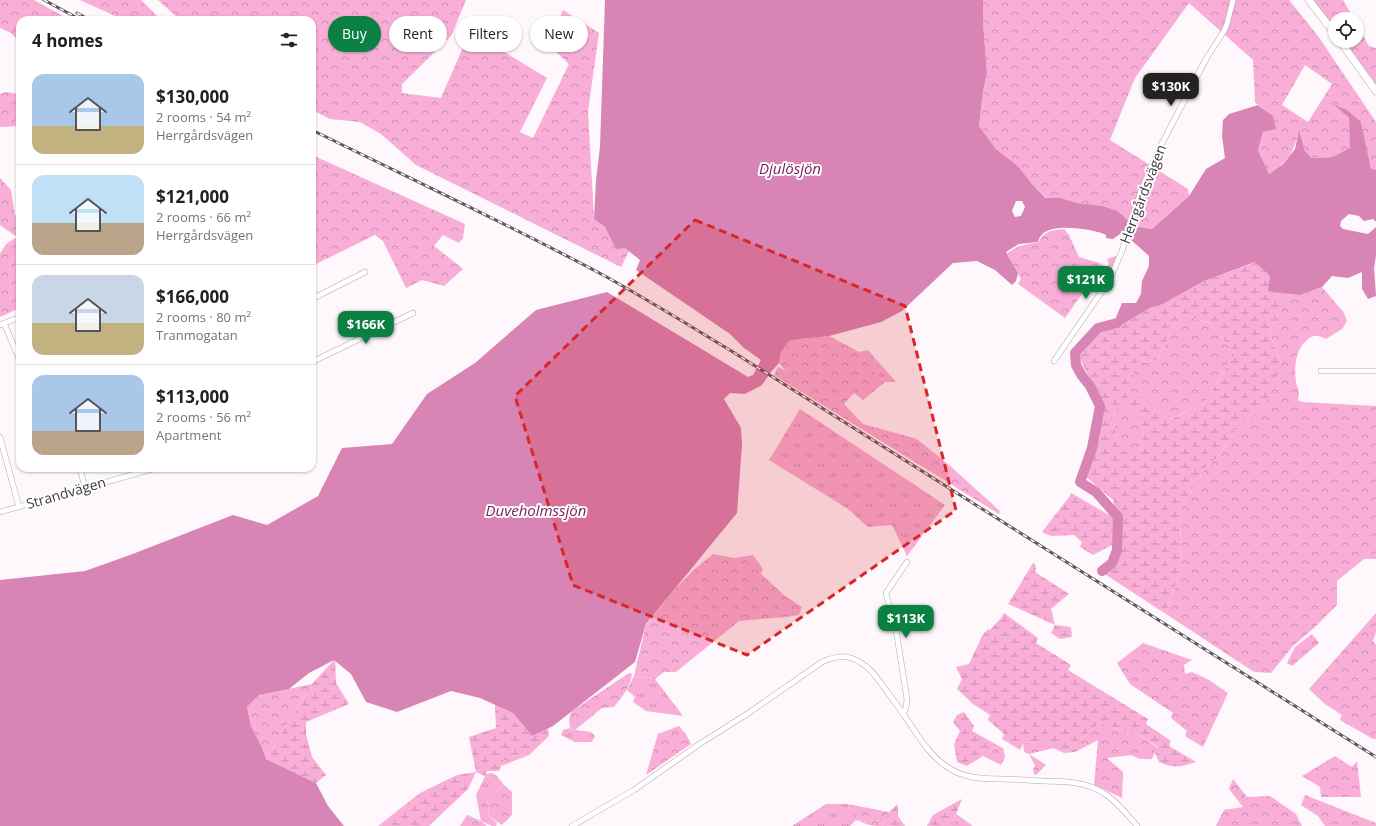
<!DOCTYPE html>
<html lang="en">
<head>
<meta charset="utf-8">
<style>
  body { margin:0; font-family:"Open Sans",sans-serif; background:#f2f2f2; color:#202124; height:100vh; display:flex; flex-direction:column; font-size:15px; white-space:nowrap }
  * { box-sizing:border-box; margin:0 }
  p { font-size:13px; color:#757577 }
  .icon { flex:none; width:22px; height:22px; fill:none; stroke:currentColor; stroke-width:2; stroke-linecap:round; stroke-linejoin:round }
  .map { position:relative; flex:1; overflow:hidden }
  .sheet { position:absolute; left:16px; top:16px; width:300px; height:456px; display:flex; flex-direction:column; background:#fff; border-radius:12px; box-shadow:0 1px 3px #0004 }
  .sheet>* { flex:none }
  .top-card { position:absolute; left:328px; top:16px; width:380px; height:36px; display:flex; gap:8px }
  .fabs { position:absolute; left:1328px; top:12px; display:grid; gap:8px }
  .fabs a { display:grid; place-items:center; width:36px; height:36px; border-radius:50%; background:#fff; box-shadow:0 1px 3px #0004; font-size:20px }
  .price { position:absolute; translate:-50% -34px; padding:0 9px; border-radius:8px; background:#0b8043; color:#fff; font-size:13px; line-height:26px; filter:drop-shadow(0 1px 2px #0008) }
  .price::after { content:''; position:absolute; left:50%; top:24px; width:12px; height:9px; margin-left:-6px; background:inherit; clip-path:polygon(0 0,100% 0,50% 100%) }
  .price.current { background:#222; color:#fff }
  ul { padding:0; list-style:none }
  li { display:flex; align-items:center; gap:12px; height:100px; padding:0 16px }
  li+li { border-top:1px solid #e0e0e0 }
  li span { display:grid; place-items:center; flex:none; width:112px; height:80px; border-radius:12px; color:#555 }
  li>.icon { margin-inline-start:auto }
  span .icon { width:48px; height:48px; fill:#fffc; stroke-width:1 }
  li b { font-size:17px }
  h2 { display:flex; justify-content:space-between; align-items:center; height:48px; padding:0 16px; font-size:17px }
  .tag { padding:0 14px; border-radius:18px; background:#fff; box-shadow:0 1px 3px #0004; font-size:14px; line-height:36px }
  .tag.current { background:#0b8043; color:#fff }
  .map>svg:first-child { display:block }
  .grass { fill:url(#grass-tufts) }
  .forest { fill:url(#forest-crowns); fill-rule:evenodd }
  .wetland { fill:url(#wetland-marsh); fill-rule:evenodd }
  .water { fill:#d884b4; fill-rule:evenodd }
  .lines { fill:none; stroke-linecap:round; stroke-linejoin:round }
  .river { stroke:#d884b4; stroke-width:10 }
  .minor-casing { stroke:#b0a8ac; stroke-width:6 }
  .secondary-casing { stroke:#b0a8ac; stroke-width:8 }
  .minor { stroke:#fff; stroke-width:5 }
  .secondary { stroke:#fff; stroke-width:7 }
  .rail-casing { stroke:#5f5b5d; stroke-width:3 }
  .rail { stroke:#fff; stroke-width:1.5; stroke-dasharray:4.5; stroke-linecap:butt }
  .marked { fill:#d62828; fill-opacity:0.2; stroke:#d62828; stroke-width:3; stroke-dasharray:8 5; stroke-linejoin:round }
  .labels { text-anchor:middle; stroke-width:4; stroke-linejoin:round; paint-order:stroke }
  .street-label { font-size:14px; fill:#3f3b3d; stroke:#fff }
  .water-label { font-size:15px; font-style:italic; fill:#801d5e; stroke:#fff }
</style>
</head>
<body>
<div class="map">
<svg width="1376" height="826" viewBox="0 0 1376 826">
  <defs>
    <pattern id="grass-tufts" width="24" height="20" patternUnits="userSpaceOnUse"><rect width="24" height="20" fill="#f8aed6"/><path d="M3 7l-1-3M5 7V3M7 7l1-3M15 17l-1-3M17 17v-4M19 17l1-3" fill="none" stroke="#ca8faf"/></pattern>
    <pattern id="forest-crowns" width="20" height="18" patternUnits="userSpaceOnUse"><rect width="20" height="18" fill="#f8aed6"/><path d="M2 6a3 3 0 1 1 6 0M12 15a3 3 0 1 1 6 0" fill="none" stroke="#ca8faf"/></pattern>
    <pattern id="wetland-marsh" width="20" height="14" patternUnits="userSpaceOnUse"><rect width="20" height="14" fill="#f8aed6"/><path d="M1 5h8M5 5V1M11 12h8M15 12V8" fill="none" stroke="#ca8faf"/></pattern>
  </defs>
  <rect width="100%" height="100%" fill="#fef7fb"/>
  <g class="grass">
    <polygon points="874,357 896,382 885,382 876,375"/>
    <polygon points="800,409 945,505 907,556 892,525 868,527 848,509 769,460"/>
    <polygon points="634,676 655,679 683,716 646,711 633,702 635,697 627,690"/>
    <polygon points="570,728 575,730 591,732 595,736 592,742 575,742 561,735 563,730"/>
    <polygon points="492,773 497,776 504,785 487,797 489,816 497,823 496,826 492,826 481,821 476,795 486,774"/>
    <polygon points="826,804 847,804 861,822 856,820 850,826 792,826"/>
  </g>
  <g class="forest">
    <polygon points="0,0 34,0 70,20 20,20 20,42 11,33 0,28"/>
    <polygon points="80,0 141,0 161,20 124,20"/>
    <polygon points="158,0 466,0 451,36 402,84 402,93 441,98 470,31 547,78 520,132 533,138 569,64 548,44 563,10 599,33 588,111 594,219 605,227 616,248 625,248 629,251 621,267 416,165 381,134 360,122 330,119 312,110 312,20 180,20"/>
    <path d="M983,0H1289L1318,36L1376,122V170H1371L1361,122L1334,105L1349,118L1351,148L1333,157L1312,158L1305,151L1299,131C1293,154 1288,161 1269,174L1258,150L1263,132L1275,129L1273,116L1255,102L1253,60L1189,3L1135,78L1110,140L1188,189L1189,196L1152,229L1139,227L1128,222L1123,215L1115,210L1103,206L1077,203L1061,198H1047L1032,184L1018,166L996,149L979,126L983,91L987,73L983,22ZM1305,65L1332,84L1308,122L1282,105Z"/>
    <polygon points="1312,0 1343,0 1354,19 1335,19 1335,31"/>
    <polygon points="1357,25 1369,46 1376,48 1376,87 1342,41 1357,41"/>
    <polygon points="6,92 20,94 20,126 0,127 0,94"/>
    <polygon points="312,155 465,224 463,238 459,243 443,235 434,246 463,269 444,286 422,280 406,288 383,241 375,235 312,266"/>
    <polygon points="0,178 11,190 15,215 20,216 20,308 0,317 0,254 6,244 17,237 0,225"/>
    <path d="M1064,229L1069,235L1079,257L1099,263L1106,267L1109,264L1107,259L1116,256V261L1100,290L1087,287L1065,318L1018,284L1021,279L1007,253L1019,246L1039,242C1043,231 1053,230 1064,229Z"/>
    <path d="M1322,287L1344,313L1347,321L1342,329L1326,339C1317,335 1313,334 1306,341C1295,351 1294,368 1296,382C1298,391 1300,389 1298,400L1302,402L1376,406V559H1364L1337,581V605L1315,627L1293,646L1271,673L1254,672L1166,614L1182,564L1180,524L1182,506L1206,467L1218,457L1237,428L1253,418L1281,362L1269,332L1281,309V292L1300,295Z"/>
    <polygon points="1179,313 1209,323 1235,353 1204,404 1170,419 1134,390 1134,363 1158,360"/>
    <polygon points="829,336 859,352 868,350 874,357 876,375 885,382 863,400 854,393 844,404 863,424 917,439 949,465 1000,511 999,514 774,375 778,367 786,371 779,363 781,352 789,341 800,339"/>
    <polygon points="1120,403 1133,410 1143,429 1140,453 1130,459 1117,439 1113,416"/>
    <polygon points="713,554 734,558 753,555 763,569 761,574 785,596 802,607 799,615 786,617 739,621 676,672 664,672 655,679 634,676 646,625 675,589 695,569"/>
    <polygon points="1376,613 1376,632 1373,641 1376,645 1376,739 1373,739 1340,720 1342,715 1325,704 1309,689"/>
    <polygon points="1312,634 1319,643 1292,666 1287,663 1295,647"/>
    <polygon points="1143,643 1192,660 1184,665 1185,674 1192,672 1209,680 1228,693 1203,747 1185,736 1187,731 1171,718 1173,713 1130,684 1117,663"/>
    <path d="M629,673L632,674C630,688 622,697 614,707L602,708L575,730L570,728L569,718L572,711Z"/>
    <polygon points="312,684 266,759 251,726 247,707 259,695"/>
    <polygon points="1100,723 1140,736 1157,747 1152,759 1140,759 1131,755 1107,758 1123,772 1122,798 1094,785 1098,740 1075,752 1064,753"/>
    <polygon points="679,726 686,734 691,744 646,775 658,734"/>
    <polygon points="1040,742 1054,748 1029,754 1046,765 1036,775 1034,774 1033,769 1035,766 1029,754 1024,752 1023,743"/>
    <polygon points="999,746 1003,748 1005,757 1001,765 983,756"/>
    <polygon points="529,755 501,766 506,756"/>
    <polygon points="1335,756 1352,767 1357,761 1361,797 1321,797 1320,787 1302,776"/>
    <polygon points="1233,779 1247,797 1270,796 1296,814 1302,826 1216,826 1224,810 1243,807 1229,789"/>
    <polygon points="504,785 512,792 512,815 502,825 489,816 487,797"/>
    <polygon points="1305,795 1376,823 1376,826 1325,826 1318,816 1301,805"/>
    <path d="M847,804L889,812L882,826C860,826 859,820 847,804Z"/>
    <polygon points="956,814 973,826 953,826"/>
    <polygon points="467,815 481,821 487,826 460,826"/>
  </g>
  <g class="wetland">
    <path d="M1256,262L1270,276L1269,291L1281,292V309L1269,332L1281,362L1270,395L1253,418L1237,428L1218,457L1206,467L1182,506L1180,524L1182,564L1166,614L1103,573L1116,558L1119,544L1118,521L1113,500L1086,477L1101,425L1103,406L1079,357L1100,333L1121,325L1150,308L1163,304L1204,281ZM1179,313L1209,323L1235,353L1204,404L1171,419L1134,390V363L1158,360ZM1120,404L1133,410L1143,429L1140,453L1130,458L1117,439L1113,416Z"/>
    <polygon points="1071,493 1116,519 1116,543 1093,555 1080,547 1082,542 1074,535 1051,536 1042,532 1069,497"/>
    <polygon points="1033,563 1035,564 1036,568 1035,572 1069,594 1051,609 1055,625 1071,627 1072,637 1060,639 1051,633 1055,625 1008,604"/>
    <path d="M1004,613L1038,638L1036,643L1071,665L1068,670L1148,719L1146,724L1171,741L1169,746L1196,762C1181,767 1173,769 1159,762L1155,753L1157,746L1140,736L1100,723L1064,753L1040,742L1023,743L1020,750L1002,739L1004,734L988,720L990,715L973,704L957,689L962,679L956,667L969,664L982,636L988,629L990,630L1001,618Z"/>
    <polygon points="335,659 336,683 349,704 306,722 306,734 312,757 326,775 316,783 266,759 312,684"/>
    <polygon points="495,705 513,713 532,736 548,728 549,736 529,755 506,756 499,771 487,771 485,776 476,772 468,789 429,826 378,826 420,793 457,775 476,772 469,737 496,728"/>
    <polygon points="964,712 974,726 972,731 999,746 967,766 957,762 954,744 960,731 953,722 957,715"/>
    <polygon points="962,799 956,814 953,826 927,826 933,815"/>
    <polygon points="898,804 898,816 905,826 882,826 889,812"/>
  </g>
  <path class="water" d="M605,0H983V22L987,73L983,91L979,126L996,149L1018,166L1032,184L1046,198H1061L1077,203L1103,206L1115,210L1123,215L1128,222L1139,227L1152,229L1189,196L1206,169L1225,158L1222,136L1223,120L1229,114L1258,105L1273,116L1276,129L1263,132L1258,150L1269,174L1283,164L1295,149L1299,130L1305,151L1312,158L1333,157L1350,148L1349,118L1333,104L1347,110L1361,122L1371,169L1376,170V222L1373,219L1364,221L1359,216L1349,214L1341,221L1340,226L1343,229L1368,234L1376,227V256L1374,268L1376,296L1368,299L1362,289V272L1348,278L1332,276L1322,287L1300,295L1268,291L1270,276L1255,262L1204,281L1163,304L1150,308L1121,325L1115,320L1122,303H1136L1141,294L1142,281L1149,266V256L1129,238L1120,234L1113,239L1106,238V235C1093,229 1050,222 1041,236C1039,237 1039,240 1038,242L1019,244L1006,252L1018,273L1016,281L1012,285L995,270L977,261L953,263L902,311L881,322L829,336L800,339L789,341L781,352L779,363L771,372L762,385L745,394L730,393L724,399L741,428L742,445L737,513L646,624L635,662L553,726L532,736L513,713L480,698L451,691L397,712L366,702L351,674L334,660L309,673L289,689L259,695L247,707L251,726L261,746L266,759L316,783L328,806L344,826H0V580L85,571L130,555L233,515L267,525L318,496L342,448L392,444L427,394L475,363L536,310L607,292L748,377L753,375L761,360L744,348L730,334L636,270L640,260L625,248L616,249L605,227L594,219L596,180L600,147ZM1016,201H1022L1025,207L1021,216L1015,217L1012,211Z"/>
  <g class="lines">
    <polyline class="river" points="1102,571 1112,563 1117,550 1118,517 1096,492 1080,482 1092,448 1100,406 1090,386 1082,376 1076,365 1075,353 1098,328 1117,323"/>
    <defs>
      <g id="minor">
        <polyline points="312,299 365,272"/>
        <polyline points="4,323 20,361"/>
        <polyline points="0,325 20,317"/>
        <polyline points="1054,361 1109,281 1122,251 1141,191 1159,149 1206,59 1224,31 1227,24 1233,0"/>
        <polyline points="312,362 413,313"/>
        <polyline points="1321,371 1376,371"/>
        <polyline points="0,437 19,507"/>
        <polyline points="80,468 85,488"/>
        <polyline points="0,512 156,468"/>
        <path d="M903,714L906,708L907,699L894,617C891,609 887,601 886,593L907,562"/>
        <path d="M572,826L634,790L698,745L747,714L822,662C831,658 842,655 851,658C869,664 878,679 888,693C894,701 900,709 906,718C918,735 928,754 946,766C962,778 982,779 1001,779C1014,779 1027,780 1041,781C1063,781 1086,781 1105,794C1117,802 1128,815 1137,826"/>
      </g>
      <g id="secondary">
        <polyline points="1309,0 1335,34"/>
        <polyline points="1340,41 1376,91"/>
      </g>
    </defs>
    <use href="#minor" class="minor-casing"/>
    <use href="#secondary" class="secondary-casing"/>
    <use href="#minor" class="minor"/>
    <use href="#secondary" class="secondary"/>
    <defs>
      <g id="rail">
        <polyline points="44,0 81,20"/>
        <polyline points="77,13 90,20"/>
        <path d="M312,130C409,178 508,224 603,275C647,299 690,326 733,352L1376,757"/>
      </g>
    </defs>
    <use href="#rail" class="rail-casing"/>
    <use href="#rail" class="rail"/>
  </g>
  <path class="marked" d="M695,220L905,306L956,510L747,655L573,585L515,396Z"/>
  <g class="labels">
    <g class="street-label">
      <text transform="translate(1143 194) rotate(-69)" y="5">Herrgårdsvägen</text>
      <text transform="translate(66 493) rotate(-16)" y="5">Strandvägen</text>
    </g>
    <g class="water-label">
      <text x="790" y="174">Djulösjön</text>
      <text x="536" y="516">Duveholmssjön</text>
    </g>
  </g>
</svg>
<div class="fabs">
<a><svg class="icon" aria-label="locate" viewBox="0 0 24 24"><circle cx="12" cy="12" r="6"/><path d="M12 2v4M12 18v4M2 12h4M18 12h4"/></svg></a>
</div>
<b class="price current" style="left:1171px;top:107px">$130K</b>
<b class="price" style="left:1086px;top:300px">$121K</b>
<b class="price" style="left:366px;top:345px">$166K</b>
<b class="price" style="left:906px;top:639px">$113K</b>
<div class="top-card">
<a class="tag current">Buy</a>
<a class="tag">Rent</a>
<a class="tag">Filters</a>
<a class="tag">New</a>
</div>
<section class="sheet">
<h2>4 homes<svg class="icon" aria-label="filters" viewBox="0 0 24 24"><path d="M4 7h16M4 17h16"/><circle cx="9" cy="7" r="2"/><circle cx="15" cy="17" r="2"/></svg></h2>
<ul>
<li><span style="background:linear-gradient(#a9c7e8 65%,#c2b280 0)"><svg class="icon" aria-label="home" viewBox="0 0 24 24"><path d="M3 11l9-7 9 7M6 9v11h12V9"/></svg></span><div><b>$130,000</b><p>2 rooms · 54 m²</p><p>Herrgårdsvägen</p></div></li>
<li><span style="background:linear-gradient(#bfe0f5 60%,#b9a48a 0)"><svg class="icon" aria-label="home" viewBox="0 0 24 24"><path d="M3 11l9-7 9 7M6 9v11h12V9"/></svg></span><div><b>$121,000</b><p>2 rooms · 66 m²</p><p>Herrgårdsvägen</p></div></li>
<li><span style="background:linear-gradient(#c9d6e8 60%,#c2b280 0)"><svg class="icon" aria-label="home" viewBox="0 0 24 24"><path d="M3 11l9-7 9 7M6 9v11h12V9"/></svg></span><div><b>$166,000</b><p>2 rooms · 80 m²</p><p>Tranmogatan</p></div></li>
<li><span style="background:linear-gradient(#a9c7e8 70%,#b9a48a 0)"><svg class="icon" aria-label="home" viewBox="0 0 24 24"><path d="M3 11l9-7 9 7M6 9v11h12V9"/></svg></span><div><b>$113,000</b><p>2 rooms · 56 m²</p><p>Apartment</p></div></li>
</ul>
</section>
</div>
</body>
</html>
